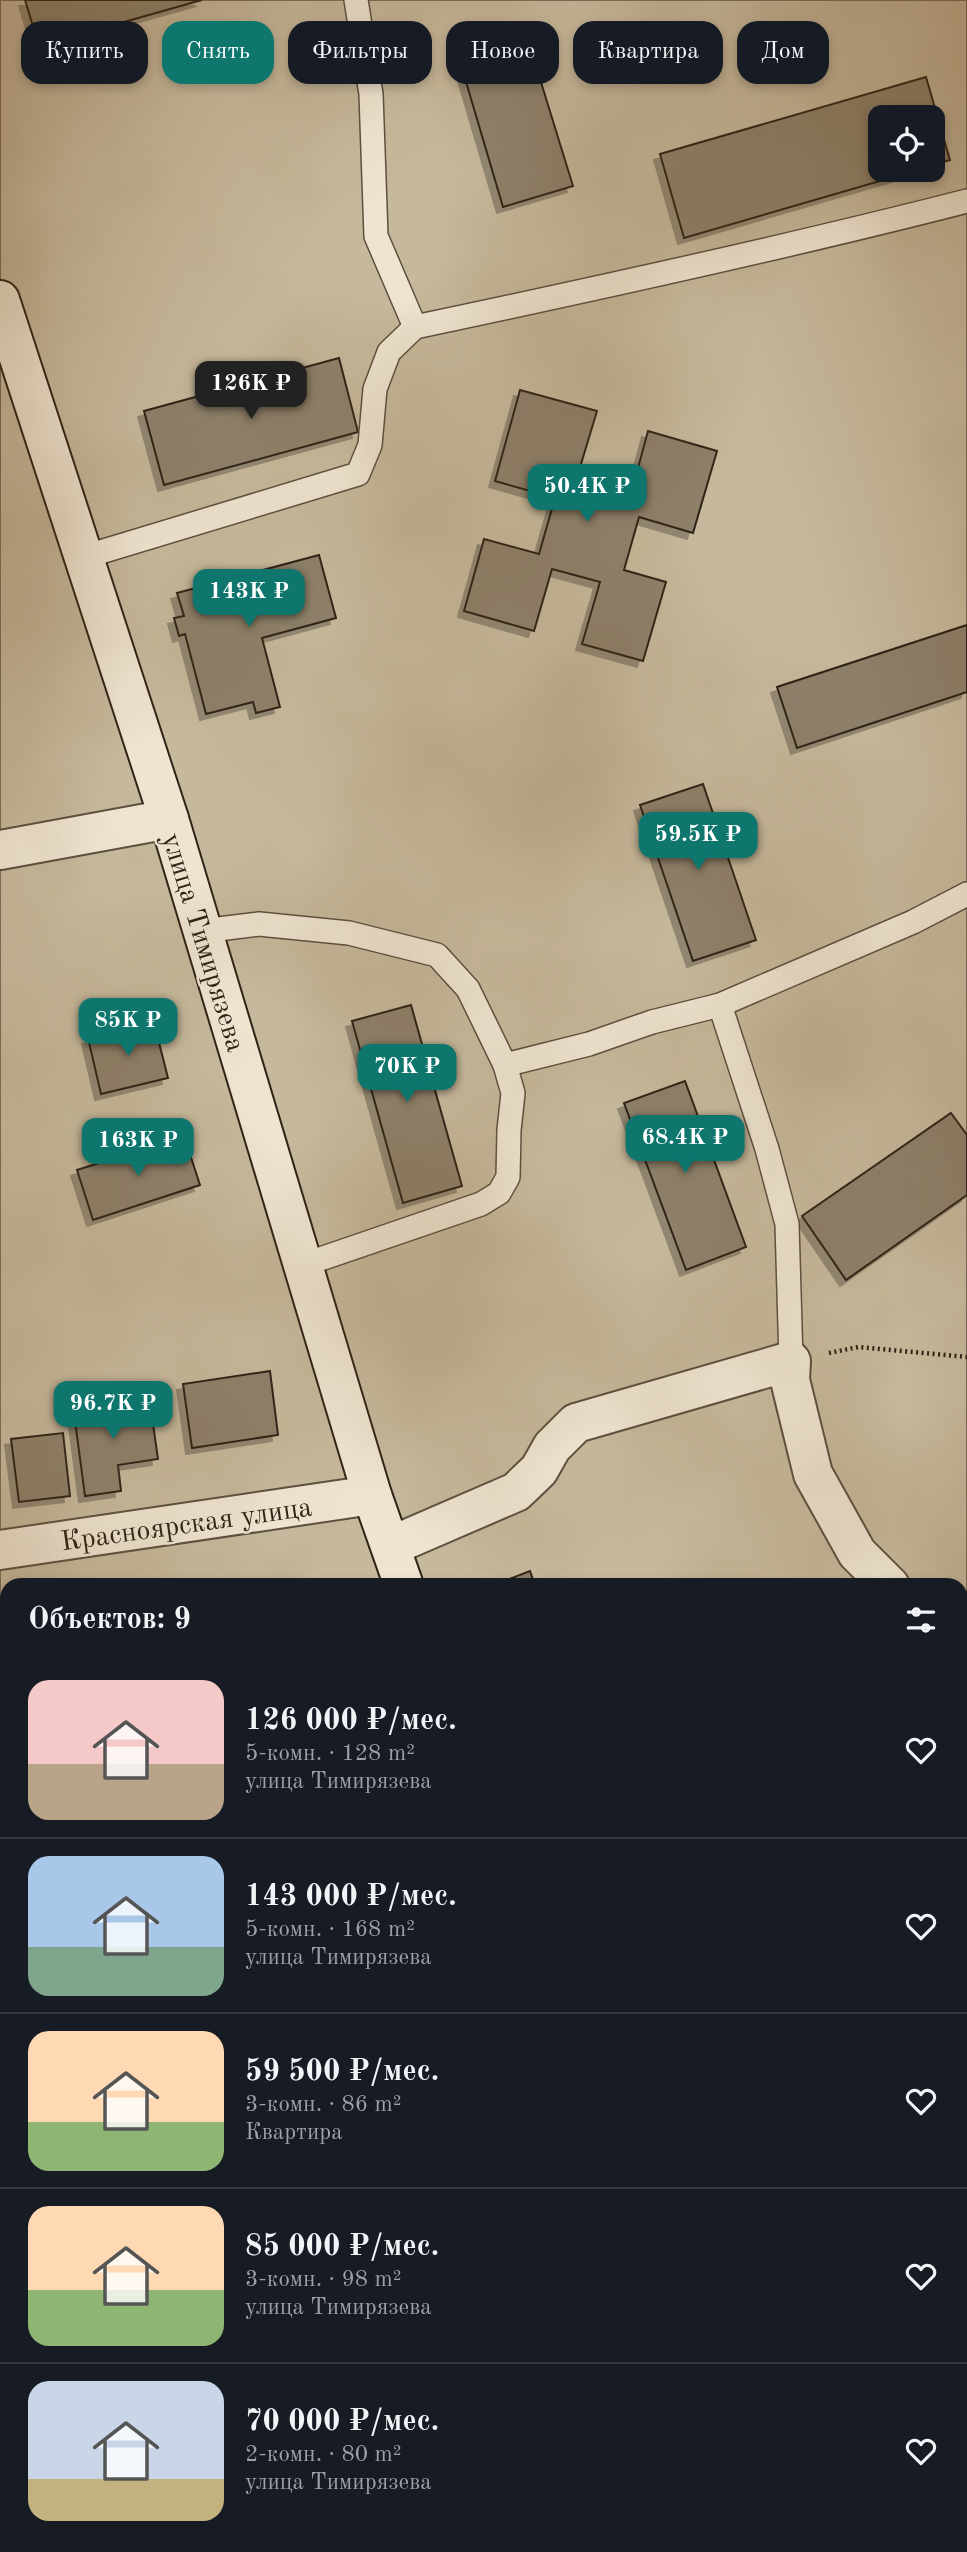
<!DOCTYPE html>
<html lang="ru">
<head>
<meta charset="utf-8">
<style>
  body { margin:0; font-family:"Old Standard TT",serif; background:#242831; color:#f1f3f6; height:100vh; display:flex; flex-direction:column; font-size:26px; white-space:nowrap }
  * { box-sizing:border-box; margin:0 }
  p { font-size:23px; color:#9ea1a6 }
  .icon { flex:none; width:38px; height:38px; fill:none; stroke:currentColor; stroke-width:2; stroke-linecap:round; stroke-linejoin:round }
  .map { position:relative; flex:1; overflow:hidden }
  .details { position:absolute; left:0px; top:1578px; width:968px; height:975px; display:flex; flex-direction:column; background:#171b24; border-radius:21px 21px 0 0; box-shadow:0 4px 10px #0003 }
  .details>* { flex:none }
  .guide { position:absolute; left:21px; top:21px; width:926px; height:63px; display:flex; gap:14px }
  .tools { position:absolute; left:868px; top:105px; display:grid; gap:14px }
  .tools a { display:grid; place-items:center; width:77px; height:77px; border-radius:14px; background:#171b24; box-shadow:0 4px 10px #0003; font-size:35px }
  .price { position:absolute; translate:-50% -60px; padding:0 16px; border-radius:14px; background:#0f766e; color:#fff; font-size:23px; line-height:46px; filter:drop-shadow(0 2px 4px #0008) }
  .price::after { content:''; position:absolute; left:50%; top:42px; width:21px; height:16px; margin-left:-10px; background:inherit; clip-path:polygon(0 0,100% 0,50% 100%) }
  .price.current { background:#222; color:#fff }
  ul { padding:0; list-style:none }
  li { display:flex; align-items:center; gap:21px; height:175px; padding:0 28px }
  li+li { border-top:2px solid #363941 }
  li span { display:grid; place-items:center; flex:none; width:196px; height:140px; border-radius:21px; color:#555 }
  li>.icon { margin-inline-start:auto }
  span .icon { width:84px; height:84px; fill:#fffc; stroke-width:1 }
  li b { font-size:30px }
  h2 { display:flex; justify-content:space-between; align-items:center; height:84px; padding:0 28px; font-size:30px }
  .chip { padding:0 24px; border-radius:21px; background:#171b24; box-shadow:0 4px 10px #0003; font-size:24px; line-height:63px }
  .chip.current { background:#0f766e; color:#fff }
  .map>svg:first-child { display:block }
  .green { fill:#c6b89c; stroke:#7a6e5a; stroke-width:2; fill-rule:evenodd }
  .building { fill:#8d806a; stroke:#2e2317; stroke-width:2; filter:url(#shadow) }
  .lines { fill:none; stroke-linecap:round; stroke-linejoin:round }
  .lane-casing { stroke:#5c503f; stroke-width:26 }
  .street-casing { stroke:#5c503f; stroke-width:42 }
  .secondary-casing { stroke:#2e2317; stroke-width:42 }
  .path { stroke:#2e2317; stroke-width:4.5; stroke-dasharray:2 3.5; stroke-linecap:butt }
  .lane { stroke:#eee4d0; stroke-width:23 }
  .street { stroke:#eee4d0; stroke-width:38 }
  .secondary { stroke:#eee4d0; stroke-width:38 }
  .labels { text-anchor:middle; stroke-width:5; stroke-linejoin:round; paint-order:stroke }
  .street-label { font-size:28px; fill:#2e2317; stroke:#eee4d0 }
</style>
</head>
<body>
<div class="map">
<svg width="967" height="2552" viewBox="0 0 967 2552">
  <defs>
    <filter id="shadow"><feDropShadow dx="-6" dy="6" stdDeviation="0" flood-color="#0004"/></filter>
  </defs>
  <rect width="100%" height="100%" fill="#e5d6b7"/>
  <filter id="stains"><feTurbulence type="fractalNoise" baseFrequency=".00286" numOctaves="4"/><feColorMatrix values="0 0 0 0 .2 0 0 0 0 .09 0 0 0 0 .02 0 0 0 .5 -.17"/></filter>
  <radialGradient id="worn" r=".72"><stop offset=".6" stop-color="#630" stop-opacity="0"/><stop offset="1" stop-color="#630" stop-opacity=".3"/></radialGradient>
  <path class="green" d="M0,0H967V2552H0ZM880,117H933V170H880ZM7,1586H961V2546H7Z"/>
  <g class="building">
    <polygon points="25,0 202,0 39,46"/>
    <polygon points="524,27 573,186 503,207 456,48"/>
    <polygon points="926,77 950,160 933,165 933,117 880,117 880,170 918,170 684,238 660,154"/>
    <polygon points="339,358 358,432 164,485 144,411"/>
    <polygon points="520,390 597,411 578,474 632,490 648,431 717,451 693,533 639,517 624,570 666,582 643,661 582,644 600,582 552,569 534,631 464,611 484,539 539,554 555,498 495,481"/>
    <polygon points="319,555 336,618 262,638 280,707 256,713 253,702 206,714 185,634 179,636 174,618 184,616 177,593"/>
    <polygon points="967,625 967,692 797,748 777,687"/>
    <polygon points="703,784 756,940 693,961 640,805"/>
    <polygon points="411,1005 462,1186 403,1203 352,1021"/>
    <polygon points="154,1023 168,1078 101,1094 88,1038"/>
    <polygon points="685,1081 746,1247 686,1270 624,1103"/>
    <polygon points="951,1113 967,1135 967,1195 846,1280 802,1216"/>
    <polygon points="184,1136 200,1185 93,1220 77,1170"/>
    <polygon points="270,1371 278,1435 192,1448 183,1384"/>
    <polygon points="149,1396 158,1459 118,1465 121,1491 85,1496 73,1406"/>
    <polygon points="63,1433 70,1496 19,1502 11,1439"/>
    <polygon points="530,1571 535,1586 491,1586"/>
    <polygon points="7,2356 7,2420 0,2421 0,2357"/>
    <polygon points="575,2546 606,2546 608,2552 539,2552"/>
  </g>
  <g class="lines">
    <defs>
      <g id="lane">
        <polyline points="356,0 371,94 376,236 415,327"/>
        <path d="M84,557L358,474L370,445L375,389L389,352L415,327C600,288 784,248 967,201"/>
        <polyline points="202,931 259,924 349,933 437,955 468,989 505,1065"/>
        <polyline points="720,1005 767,1149 787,1224 791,1361"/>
        <polyline points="303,1265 481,1204 499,1193 508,1177 509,1130 513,1093 505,1065 589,1044 652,1022 720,1005 913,922 967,894"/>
      </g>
      <g id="street">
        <polyline points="0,850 169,819"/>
        <polyline points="391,1546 516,1492 539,1470 552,1447 576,1423 791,1361 790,1380 813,1474 857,1553 890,1586"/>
        <polyline points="0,1550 372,1495"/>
        <polyline points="961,1644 967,1649"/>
      </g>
      <g id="secondary">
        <polyline points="0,300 169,819 372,1495 404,1586"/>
        <polyline points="0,2235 7,2233"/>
        <polyline points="708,2546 710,2552"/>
      </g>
    </defs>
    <use href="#lane" class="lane-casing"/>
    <use href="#street" class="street-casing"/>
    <use href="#secondary" class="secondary-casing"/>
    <polyline class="path" points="829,1353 858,1347 967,1357"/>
    <use href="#lane" class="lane"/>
    <use href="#street" class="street"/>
    <use href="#secondary" class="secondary"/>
  </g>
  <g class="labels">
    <g class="street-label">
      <text transform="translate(205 942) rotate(73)" y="10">улица Тимирязева</text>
      <text transform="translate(186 1523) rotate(-8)" y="10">Красноярская улица</text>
    </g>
  </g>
  <rect width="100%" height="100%" filter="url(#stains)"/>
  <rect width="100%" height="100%" fill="url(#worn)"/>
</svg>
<div class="tools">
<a><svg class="icon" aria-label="locate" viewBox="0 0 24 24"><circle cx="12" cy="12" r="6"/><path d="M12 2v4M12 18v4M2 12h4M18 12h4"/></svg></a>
</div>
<b class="price current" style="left:251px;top:421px">126K ₽</b>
<b class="price" style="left:587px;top:524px">50.4K ₽</b>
<b class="price" style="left:249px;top:629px">143K ₽</b>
<b class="price" style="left:698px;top:872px">59.5K ₽</b>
<b class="price" style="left:128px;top:1058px">85K ₽</b>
<b class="price" style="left:407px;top:1104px">70K ₽</b>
<b class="price" style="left:685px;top:1175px">68.4K ₽</b>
<b class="price" style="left:138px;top:1178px">163K ₽</b>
<b class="price" style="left:113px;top:1441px">96.7K ₽</b>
<div class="guide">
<a class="chip">Купить</a>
<a class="chip current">Снять</a>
<a class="chip">Фильтры</a>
<a class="chip">Новое</a>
<a class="chip">Квартира</a>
<a class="chip">Дом</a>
</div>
<section class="details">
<h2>Объектов: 9<svg class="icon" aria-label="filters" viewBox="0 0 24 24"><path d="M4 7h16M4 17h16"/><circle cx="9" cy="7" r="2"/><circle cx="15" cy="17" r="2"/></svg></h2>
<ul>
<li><span style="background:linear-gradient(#f6c9c9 60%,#b9a48a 0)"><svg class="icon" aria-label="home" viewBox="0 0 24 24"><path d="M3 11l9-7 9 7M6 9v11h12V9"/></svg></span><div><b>126 000 ₽/мес.</b><p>5-комн. · 128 m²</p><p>улица Тимирязева</p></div><svg class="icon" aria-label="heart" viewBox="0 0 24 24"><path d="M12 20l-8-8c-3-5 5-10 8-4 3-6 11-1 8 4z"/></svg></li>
<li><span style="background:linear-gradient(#a9c7e8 65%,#7fa58c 0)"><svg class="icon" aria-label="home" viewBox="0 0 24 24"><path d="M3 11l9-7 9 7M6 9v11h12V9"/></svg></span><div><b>143 000 ₽/мес.</b><p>5-комн. · 168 m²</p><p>улица Тимирязева</p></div><svg class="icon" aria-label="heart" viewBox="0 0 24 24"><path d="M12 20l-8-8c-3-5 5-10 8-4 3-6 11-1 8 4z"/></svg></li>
<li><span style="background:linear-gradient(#ffd9b3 65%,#8fb573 0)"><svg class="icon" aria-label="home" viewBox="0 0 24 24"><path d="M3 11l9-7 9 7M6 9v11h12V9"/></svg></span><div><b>59 500 ₽/мес.</b><p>3-комн. · 86 m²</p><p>Квартира</p></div><svg class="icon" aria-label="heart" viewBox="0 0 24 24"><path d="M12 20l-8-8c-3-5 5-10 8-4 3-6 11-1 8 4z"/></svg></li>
<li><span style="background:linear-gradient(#ffd9b3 60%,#8fb573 0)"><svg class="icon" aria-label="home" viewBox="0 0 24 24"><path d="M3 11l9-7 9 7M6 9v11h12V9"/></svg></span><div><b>85 000 ₽/мес.</b><p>3-комн. · 98 m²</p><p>улица Тимирязева</p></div><svg class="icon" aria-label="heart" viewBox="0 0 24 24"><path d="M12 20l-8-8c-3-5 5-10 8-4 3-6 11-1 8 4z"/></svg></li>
<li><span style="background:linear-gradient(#c9d6e8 70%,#c2b280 0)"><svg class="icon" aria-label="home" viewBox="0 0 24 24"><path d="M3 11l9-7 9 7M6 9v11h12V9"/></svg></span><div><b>70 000 ₽/мес.</b><p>2-комн. · 80 m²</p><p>улица Тимирязева</p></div><svg class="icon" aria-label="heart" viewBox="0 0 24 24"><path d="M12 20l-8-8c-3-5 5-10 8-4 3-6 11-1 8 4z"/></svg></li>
</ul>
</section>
</div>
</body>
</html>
